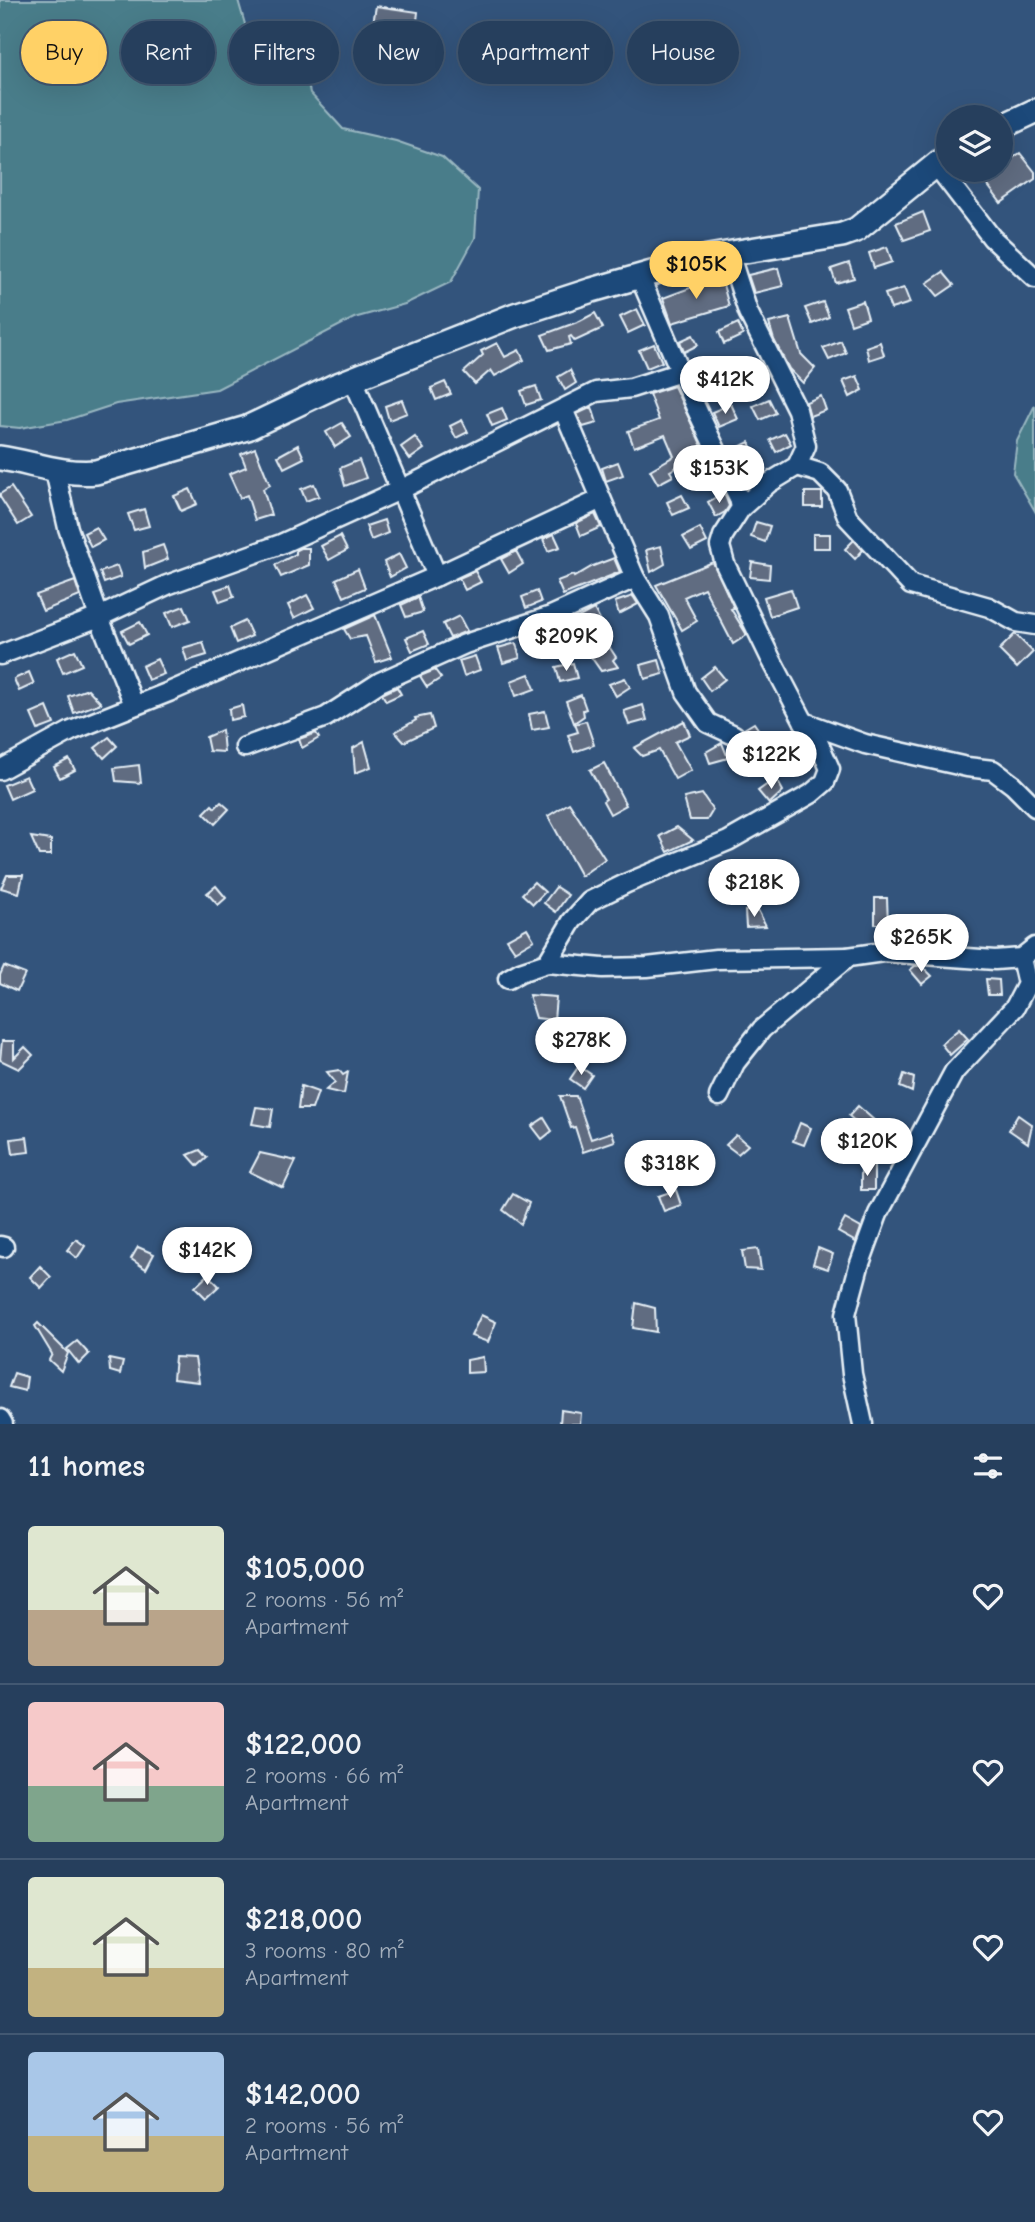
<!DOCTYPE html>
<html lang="en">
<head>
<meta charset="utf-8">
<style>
  body { margin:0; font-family:"Comic Neue",sans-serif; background:#2e4663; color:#f1f3f6; height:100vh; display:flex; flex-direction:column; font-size:26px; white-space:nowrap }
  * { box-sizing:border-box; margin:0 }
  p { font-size:23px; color:#a4afbc }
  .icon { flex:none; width:38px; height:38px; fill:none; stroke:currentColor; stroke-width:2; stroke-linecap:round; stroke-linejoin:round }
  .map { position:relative; height:1424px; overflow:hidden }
  .details { display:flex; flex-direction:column; background:#263f5d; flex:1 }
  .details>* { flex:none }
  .guide { position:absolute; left:21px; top:21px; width:994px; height:63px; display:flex; gap:14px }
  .buttons { position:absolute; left:936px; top:105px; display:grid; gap:14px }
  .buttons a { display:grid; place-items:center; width:77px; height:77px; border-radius:50%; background:#263f5d; box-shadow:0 7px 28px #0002,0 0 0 2px #425872; font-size:35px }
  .price { position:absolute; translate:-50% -60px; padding:0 16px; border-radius:24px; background:#fff; color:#222; font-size:23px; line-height:46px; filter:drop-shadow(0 2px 4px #0008) }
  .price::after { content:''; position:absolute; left:50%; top:42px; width:21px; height:16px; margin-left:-10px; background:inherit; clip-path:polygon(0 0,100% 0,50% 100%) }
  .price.selected { background:#ffd166; color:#111 }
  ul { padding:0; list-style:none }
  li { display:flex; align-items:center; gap:21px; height:175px; padding:0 28px }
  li+li { border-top:2px solid #425872 }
  li span { display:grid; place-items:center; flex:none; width:196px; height:140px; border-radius:7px; color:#555 }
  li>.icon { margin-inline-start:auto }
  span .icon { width:84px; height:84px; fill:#fffc; stroke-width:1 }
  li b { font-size:30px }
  h2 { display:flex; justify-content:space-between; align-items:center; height:84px; padding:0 28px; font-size:30px }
  .chip { padding:0 24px; border-radius:32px; background:#263f5d; box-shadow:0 7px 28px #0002,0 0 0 2px #425872; font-size:24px; line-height:63px }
  .chip.selected { background:#ffd166; color:#111 }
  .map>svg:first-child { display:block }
  .green { fill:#4a7d8a; stroke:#99b7c1; stroke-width:2 }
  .building { fill:#616c81; stroke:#e8f1f8; stroke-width:2 }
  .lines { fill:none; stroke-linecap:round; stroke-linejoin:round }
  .minor-casing { stroke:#e8f1f8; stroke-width:23 }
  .major-casing { stroke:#e8f1f8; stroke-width:28 }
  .minor { stroke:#1f4a7a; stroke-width:18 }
  .major { stroke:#1f4a7a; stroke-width:23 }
</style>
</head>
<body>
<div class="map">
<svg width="1035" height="1424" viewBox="0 0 1035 1424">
  <rect width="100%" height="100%" fill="#33547c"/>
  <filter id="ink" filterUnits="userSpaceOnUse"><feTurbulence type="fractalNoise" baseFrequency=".0143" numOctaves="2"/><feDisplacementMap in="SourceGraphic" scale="14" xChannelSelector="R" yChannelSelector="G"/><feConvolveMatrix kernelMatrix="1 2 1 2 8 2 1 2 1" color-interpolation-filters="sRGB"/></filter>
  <g filter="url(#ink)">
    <g class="green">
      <polygon points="0,0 238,0 249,38 300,45 310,93 343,129 396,141 442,157 478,190 475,238 451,282 405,304 354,318 217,389 116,404 67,420 20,428 0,426"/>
      <polygon points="1035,405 1035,511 1013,473 1017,441"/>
    </g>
    <g class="building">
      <polygon points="376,6 418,12 414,47 370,41"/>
      <polygon points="1020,153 1035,172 1035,179 1001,203 983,179 996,170 1001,170 1001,166"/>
      <polygon points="923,212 930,231 904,240 896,223"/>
      <polygon points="887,247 892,262 874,268 869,253"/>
      <polygon points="849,263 854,278 836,283 831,269"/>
      <polygon points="778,268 783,286 754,293 748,275"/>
      <polygon points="943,272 954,285 938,296 927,283"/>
      <polygon points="722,281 729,306 672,323 663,298 695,286"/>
      <polygon points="904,288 910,303 891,309 885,294"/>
      <polygon points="863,301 868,318 851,324 845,307"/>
      <polygon points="823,302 829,317 812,324 805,308"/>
      <polygon points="637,309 645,325 628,333 620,317"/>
      <polygon points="595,313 603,328 575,341 571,336 569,337 571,344 549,350 542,335 580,321"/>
      <polygon points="790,318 801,354 815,368 803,383 789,369 774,340 769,323"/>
      <polygon points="738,323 743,335 724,344 719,332"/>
      <polygon points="693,335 698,345 684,352 680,341"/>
      <polygon points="841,341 846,353 829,360 823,348"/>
      <polygon points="880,342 884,355 869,360 866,347"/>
      <polygon points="497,343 505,357 519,350 524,360 495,376 491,370 475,384 464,372 483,355 481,351"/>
      <polygon points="654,344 662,362 647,368 639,350"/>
      <polygon points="755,360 761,375 740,381 734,366"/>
      <polygon points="713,369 717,380 699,387 695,376"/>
      <polygon points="570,370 576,383 565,390 558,377"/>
      <polygon points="857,376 863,390 850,397 843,381"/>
      <polygon points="445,382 451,394 436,400 431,388"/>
      <polygon points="536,386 541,400 526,405 521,391"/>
      <polygon points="674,386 714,472 701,480 692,465 688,468 685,462 670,471 673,476 658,484 650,470 674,456 665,435 634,447 628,431 659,420 649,394"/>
      <polygon points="821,396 826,410 810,416 806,402"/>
      <polygon points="769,399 776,413 760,420 753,406"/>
      <polygon points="402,400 407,413 389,420 385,406"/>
      <polygon points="731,404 738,419 719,427 712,412"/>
      <polygon points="592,407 597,423 583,427 577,414"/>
      <polygon points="502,408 507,420 492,426 487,414"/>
      <polygon points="462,420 468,432 456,438 450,426"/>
      <polygon points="342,423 351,437 335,447 326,432"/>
      <polygon points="785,433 791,444 776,452 770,440"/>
      <polygon points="415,437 424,449 410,459 401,447"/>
      <polygon points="749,442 757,459 739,467 731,451"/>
      <polygon points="298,445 304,458 284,468 278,456"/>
      <polygon points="255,448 270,485 263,489 271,515 255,520 247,495 240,498 229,474 246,467 241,454"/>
      <polygon points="359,460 366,478 345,486 340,468"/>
      <polygon points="618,462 623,475 606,481 602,468"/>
      <polygon points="314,484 319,496 306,501 301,489"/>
      <polygon points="11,487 31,517 18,525 0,497 0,494"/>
      <polygon points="190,489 197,504 181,511 174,496"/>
      <rect x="805" y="492" width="17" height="15"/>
      <polygon points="724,493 729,506 725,512 716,517 708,502"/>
      <polygon points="682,495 689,508 673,515 667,502"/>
      <polygon points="144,509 149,526 134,530 128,514"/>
      <polygon points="595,514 601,527 581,536 576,523"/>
      <polygon points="384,520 388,533 371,540 366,526"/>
      <polygon points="756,522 770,526 765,542 751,537"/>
      <polygon points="96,527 104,540 91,547 84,533"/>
      <polygon points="700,528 707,542 691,550 683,537"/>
      <polygon points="554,534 560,547 548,551 543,539"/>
      <rect x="813" y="534" width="17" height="14"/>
      <polygon points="340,536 347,550 329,560 321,546"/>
      <polygon points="854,540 863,550 855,559 845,549"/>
      <polygon points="163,545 168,559 145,568 143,552"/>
      <polygon points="661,546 665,564 651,572 646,550"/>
      <polygon points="300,548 309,548 309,565 281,577 275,565 296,554 296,550"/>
      <polygon points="516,551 523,564 509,573 501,559"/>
      <polygon points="399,554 406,568 390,577 384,562"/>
      <polygon points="614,558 620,572 563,595 557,581 573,575 574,577 593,566"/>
      <polygon points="713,562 734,608 731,609 747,635 733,644 704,588 684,597 697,621 682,630 656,585"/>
      <polygon points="752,562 770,565 769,579 750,577"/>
      <polygon points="117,566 121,577 104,583 100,572"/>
      <polygon points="358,569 365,588 344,597 336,579"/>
      <polygon points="475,571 481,582 465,590 459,578"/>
      <polygon points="75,581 80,596 43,611 36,595"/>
      <polygon points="230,585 234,597 220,602 215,590"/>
      <polygon points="791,589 797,607 770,616 764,597"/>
      <polygon points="537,591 541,602 526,608 522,597"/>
      <polygon points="307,595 314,608 294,618 288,605"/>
      <polygon points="633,596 638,604 619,614 615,602"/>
      <polygon points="418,597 423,612 406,617 401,605"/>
      <polygon points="184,606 190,620 172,627 166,613"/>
      <polygon points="594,609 602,624 584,633 576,619"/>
      <polygon points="375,615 392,657 376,662 366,636 350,639 344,629"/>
      <polygon points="459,616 467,631 450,638 443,624"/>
      <polygon points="245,621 252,636 236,643 230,628"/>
      <polygon points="140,622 147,635 129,644 122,631"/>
      <polygon points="556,626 561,638 546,645 541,632"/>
      <polygon points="423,631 429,644 412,651 406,638"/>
      <polygon points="1015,634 1033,652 1017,668 999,650"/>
      <polygon points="203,642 207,655 187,661 183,648"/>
      <polygon points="606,642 616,657 613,660 618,667 601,671 589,654"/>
      <polygon points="516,643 520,658 503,663 498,648"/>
      <polygon points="75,650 82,665 63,673 57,658"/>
      <polygon points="475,656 480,670 464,676 459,661"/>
      <polygon points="157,659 164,674 148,680 142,666"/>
      <polygon points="659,660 663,674 645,679 641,665"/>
      <polygon points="573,663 577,678 560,682 556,667"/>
      <polygon points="715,667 725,679 710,691 701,678"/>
      <polygon points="435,670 441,678 427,687 420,676"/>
      <polygon points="29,672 34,684 19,691 14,679"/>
      <polygon points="529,674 535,689 516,696 511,681"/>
      <polygon points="625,678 630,687 616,696 609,684"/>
      <polygon points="397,687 401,694 386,701 382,694"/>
      <polygon points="88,689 101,703 74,713 68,696"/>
      <polygon points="581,695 586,709 583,710 584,716 574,723 566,701"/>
      <polygon points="242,705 244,717 230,720 229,709"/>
      <polygon points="643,705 647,720 629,725 624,711"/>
      <polygon points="47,707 54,724 38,730 31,714"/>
      <polygon points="545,711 549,727 532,730 529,714"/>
      <polygon points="430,715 434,728 404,742 395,732 416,720 415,718"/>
      <polygon points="586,721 594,745 574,752 568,735 578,732 575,724"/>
      <polygon points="684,721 690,735 675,742 691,770 675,779 659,750 642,756 634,748"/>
      <polygon points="754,723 763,736 745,746 742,743 745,735 744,729"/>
      <polygon points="222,730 224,752 209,751 206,737"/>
      <polygon points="316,733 319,738 302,748 299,739"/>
      <polygon points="109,737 117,746 104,758 95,748"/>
      <polygon points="364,742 371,767 355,773 353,748"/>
      <polygon points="722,743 728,758 710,763 706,752"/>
      <polygon points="69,759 75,770 60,778 54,767"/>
      <polygon points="604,763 626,805 610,814 603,801 606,799 590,770"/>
      <polygon points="139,765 141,783 116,781 114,768"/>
      <polygon points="26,776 32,789 10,799 4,785"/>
      <polygon points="776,778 783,791 769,804 758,791"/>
      <polygon points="702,794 713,810 707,820 690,820 684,798"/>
      <polygon points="221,802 229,809 215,824 204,813 212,805 215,808"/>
      <polygon points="569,803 605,859 581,876 548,816"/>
      <polygon points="677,827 693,840 668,852 660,836"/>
      <polygon points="31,837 51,840 51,855 39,855"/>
      <polygon points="7,875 23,875 19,893 1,888"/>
      <polygon points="534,882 545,892 533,904 522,894"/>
      <polygon points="216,886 226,898 218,905 207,893"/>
      <polygon points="556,887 568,895 556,912 544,903"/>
      <polygon points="875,898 887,898 888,924 875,924"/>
      <polygon points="758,910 766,926 746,927 745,911"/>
      <polygon points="527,928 534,940 515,951 507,939"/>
      <polygon points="4,966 25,974 17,991 0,983 0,975"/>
      <polygon points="915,966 922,966 932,976 922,984 910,970"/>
      <polygon points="986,979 999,980 1000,995 988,995"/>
      <polygon points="529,995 556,997 554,1020 536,1018"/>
      <polygon points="959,1029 968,1039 950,1055 941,1044"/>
      <polygon points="2,1041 14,1041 14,1058 25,1047 33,1055 19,1069 0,1060"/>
      <polygon points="579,1066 592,1075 583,1088 570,1079"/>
      <polygon points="339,1070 343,1075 348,1072 344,1094 326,1090 335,1082 327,1072"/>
      <polygon points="904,1074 914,1078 912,1092 900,1087"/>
      <polygon points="301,1086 318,1092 312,1109 298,1109"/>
      <polygon points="560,1096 576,1096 591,1139 612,1132 615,1141 583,1152 575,1127 571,1128"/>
      <polygon points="858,1106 883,1128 874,1138 849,1116"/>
      <polygon points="256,1107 273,1109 270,1127 252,1124"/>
      <polygon points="1018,1115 1032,1125 1028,1143 1009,1130"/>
      <polygon points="544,1118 552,1131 542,1139 532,1126"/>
      <polygon points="800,1123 811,1128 804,1145 793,1141"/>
      <polygon points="736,1135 748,1145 738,1154 726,1145"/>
      <polygon points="27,1137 29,1152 13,1154 11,1139"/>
      <polygon points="200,1150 207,1158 198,1166 188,1155"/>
      <polygon points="260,1153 296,1161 283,1188 250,1172"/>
      <rect x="861" y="1165" width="13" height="25"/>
      <polygon points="676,1190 681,1205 664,1211 658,1196"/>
      <polygon points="513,1194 529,1203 521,1224 503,1210"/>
      <polygon points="845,1219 861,1228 856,1242 838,1232"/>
      <polygon points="76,1239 85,1246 77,1258 67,1250"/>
      <polygon points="138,1247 154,1254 146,1269 131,1259"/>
      <polygon points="818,1248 833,1254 828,1269 813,1264"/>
      <polygon points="758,1249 761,1270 745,1269 742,1251"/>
      <polygon points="40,1266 51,1277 41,1288 30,1277"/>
      <polygon points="208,1275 219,1286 206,1298 195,1287"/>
      <polygon points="636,1303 655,1308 656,1332 633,1328"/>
      <polygon points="481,1315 496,1322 488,1342 471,1336"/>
      <polygon points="38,1323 68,1353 61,1371 49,1360 52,1354 35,1326"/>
      <polygon points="77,1341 89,1354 79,1364 67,1349"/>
      <polygon points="175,1357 195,1358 199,1382 173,1379"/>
      <polygon points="483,1357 484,1372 467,1373 467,1360"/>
      <polygon points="109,1359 123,1362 120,1374 110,1371"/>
      <polygon points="14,1373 27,1377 25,1391 9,1387"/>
      <polygon points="561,1410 581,1413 580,1424 560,1424"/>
    </g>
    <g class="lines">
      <defs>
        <g id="minor">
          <polyline points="936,165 992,238 1035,278"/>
          <polyline points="729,253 748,312 797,410 806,446 797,466 769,483 741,508"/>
          <polyline points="563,409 635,578 659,616 686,692 708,723 734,735"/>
          <polyline points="797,466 820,473 837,490 848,518 911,585 989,607 1016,622 1035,625"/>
          <polyline points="55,471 68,528 99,617 134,705"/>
          <polyline points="437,576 601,499"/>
          <polyline points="0,655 99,617 167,585 281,544 400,490 596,392 631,388 681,372"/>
          <polyline points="804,722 865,744 967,767 993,770 1013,785 1035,807"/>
          <polyline points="245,747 326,717 380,682 465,644 551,616 635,578"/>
          <polyline points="0,770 71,731 169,692 437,576 353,379"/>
          <polyline points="547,963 603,968 647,967 716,959 848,957"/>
          <polyline points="508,979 520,972 547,963 572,921 590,901 627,883 728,841 811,794 825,782 830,769 818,742 804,722 770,657 725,564 720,546 723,536 741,508 739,498 696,408 639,275"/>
          <polyline points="719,1096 735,1063 762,1029 848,957 883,952 995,960 1021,958 1035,947"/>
          <polyline points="0,1246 4,1247"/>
          <polyline points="0,1419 3,1424"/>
          <polyline points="863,1424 852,1374 846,1314 859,1266 878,1214 954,1072 1015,1007 1027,984 1021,958"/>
        </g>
        <g id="major">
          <polyline points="1001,127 1035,111"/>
          <path d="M0,458C33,463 62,475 96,472L247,428L335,386L515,315L592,290L708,257L842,235L856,230L948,155"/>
        </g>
      </defs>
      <use href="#minor" class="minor-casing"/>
      <use href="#major" class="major-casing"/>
      <use href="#minor" class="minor"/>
      <use href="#major" class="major"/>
    </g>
  </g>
</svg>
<div class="buttons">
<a><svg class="icon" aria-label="layers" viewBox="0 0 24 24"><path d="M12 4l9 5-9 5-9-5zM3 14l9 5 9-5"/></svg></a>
</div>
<b class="price selected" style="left:696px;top:301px">$105K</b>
<b class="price" style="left:725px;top:416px">$412K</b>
<b class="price" style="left:719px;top:505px">$153K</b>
<b class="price" style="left:566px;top:673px">$209K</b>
<b class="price" style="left:771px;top:791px">$122K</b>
<b class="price" style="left:754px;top:919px">$218K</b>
<b class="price" style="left:921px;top:974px">$265K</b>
<b class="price" style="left:581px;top:1077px">$278K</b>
<b class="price" style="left:867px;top:1178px">$120K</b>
<b class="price" style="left:670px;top:1200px">$318K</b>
<b class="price" style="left:207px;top:1287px">$142K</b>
<div class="guide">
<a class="chip selected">Buy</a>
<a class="chip">Rent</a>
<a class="chip">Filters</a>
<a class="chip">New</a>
<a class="chip">Apartment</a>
<a class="chip">House</a>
</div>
</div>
<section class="details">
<h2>11 homes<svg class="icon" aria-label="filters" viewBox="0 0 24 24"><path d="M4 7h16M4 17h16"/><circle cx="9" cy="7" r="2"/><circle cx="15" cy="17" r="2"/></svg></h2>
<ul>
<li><span style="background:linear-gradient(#dfe7d0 60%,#b9a48a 0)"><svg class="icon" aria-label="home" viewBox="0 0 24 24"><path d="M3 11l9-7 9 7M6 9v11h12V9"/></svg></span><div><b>$105,000</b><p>2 rooms · 56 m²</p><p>Apartment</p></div><svg class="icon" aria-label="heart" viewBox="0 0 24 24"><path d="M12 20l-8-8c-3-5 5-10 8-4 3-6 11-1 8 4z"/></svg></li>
<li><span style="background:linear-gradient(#f6c9c9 60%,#7fa58c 0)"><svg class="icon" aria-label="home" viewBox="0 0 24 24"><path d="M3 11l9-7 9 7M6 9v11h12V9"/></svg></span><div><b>$122,000</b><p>2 rooms · 66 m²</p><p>Apartment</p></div><svg class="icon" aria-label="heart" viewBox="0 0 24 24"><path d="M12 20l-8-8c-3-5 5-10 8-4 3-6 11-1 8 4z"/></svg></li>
<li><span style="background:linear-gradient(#dfe7d0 65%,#c2b280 0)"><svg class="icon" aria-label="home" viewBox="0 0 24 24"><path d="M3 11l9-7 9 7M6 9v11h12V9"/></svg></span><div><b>$218,000</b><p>3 rooms · 80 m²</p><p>Apartment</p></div><svg class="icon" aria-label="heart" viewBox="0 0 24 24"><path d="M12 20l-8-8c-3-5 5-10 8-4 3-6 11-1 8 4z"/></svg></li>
<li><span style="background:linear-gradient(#a9c7e8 60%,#c2b280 0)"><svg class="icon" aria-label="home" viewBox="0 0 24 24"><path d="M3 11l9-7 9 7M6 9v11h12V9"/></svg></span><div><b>$142,000</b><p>2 rooms · 56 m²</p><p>Apartment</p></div><svg class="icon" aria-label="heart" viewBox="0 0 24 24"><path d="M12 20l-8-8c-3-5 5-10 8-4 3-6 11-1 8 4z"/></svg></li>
</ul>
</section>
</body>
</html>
